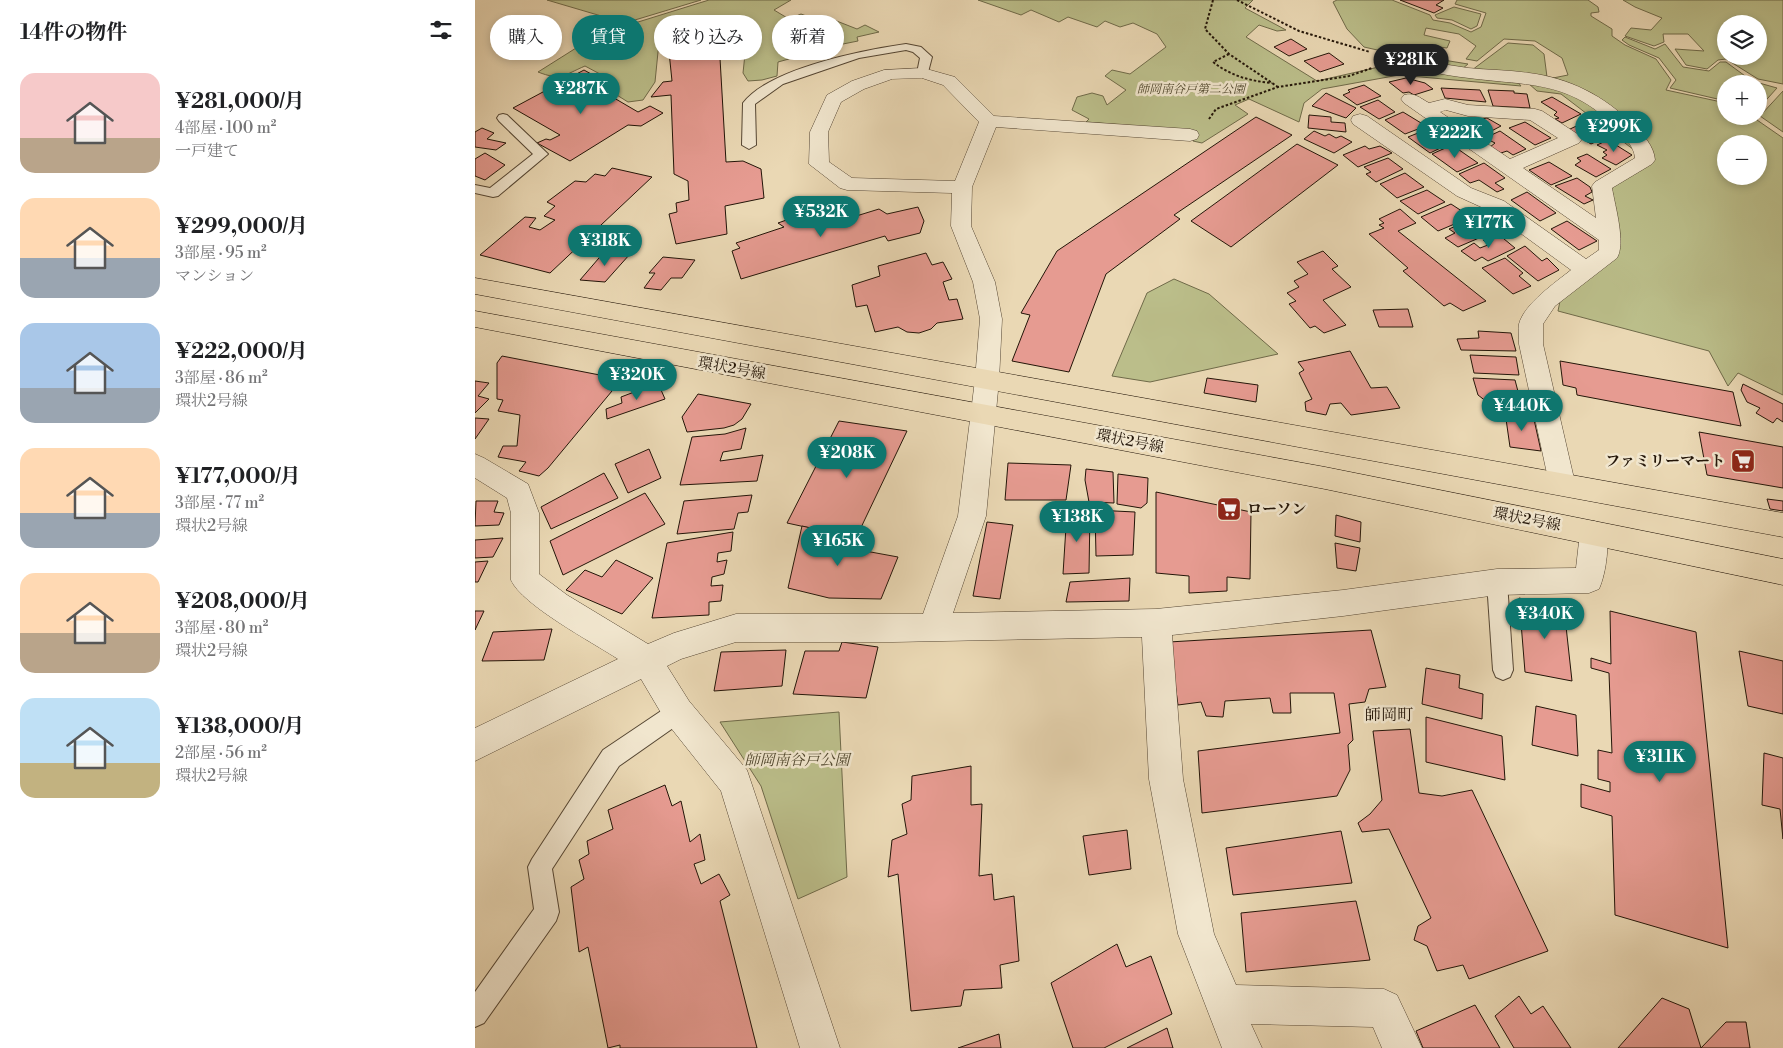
<!DOCTYPE html>
<html lang="ja">
<head>
<meta charset="utf-8">
<style>
  body { margin:0; font-family:"Libre Bodoni","Noto Serif JP",serif; background:#f2f2f2; color:#202124; height:100vh; display:flex; flex-direction:column; font-size:19px; white-space:nowrap }
  * { box-sizing:border-box; margin:0 }
  p { font-size:16px; color:#757577 }
  .icon { flex:none; width:28px; height:28px; fill:none; stroke:currentColor; stroke-width:2; stroke-linecap:round; stroke-linejoin:round }
  .map { position:relative; flex:1; overflow:hidden }
  .details { display:flex; flex-direction:column; background:#fff; width:475px }
  .details>* { flex:none }
  .banner { position:absolute; left:15px; top:15px; width:475px; height:45px; display:flex; gap:10px }
  .buttons { position:absolute; left:1242px; top:15px; display:grid; gap:10px }
  .buttons a { display:grid; place-items:center; width:50px; height:50px; border-radius:50%; background:#fff; box-shadow:0 2px 8px #0003; font-size:25px }
  .price { position:absolute; translate:-50% -42px; padding:0 11px; border-radius:18px; background:#0f766e; color:#fff; font-size:16px; line-height:32px; filter:drop-shadow(0 1px 2px #0008) }
  .price::after { content:''; position:absolute; left:50%; top:30px; width:15px; height:11px; margin-left:-8px; background:inherit; clip-path:polygon(0 0,100% 0,50% 100%) }
  .price.selected { background:#222; color:#fff }
  ul { padding:0; list-style:none }
  li { display:flex; align-items:center; gap:15px; height:125px; padding:0 20px }
  li span { display:grid; place-items:center; flex:none; width:140px; height:100px; border-radius:15px; color:#555 }
  li>.icon { margin-inline-start:auto }
  span .icon { width:60px; height:60px; fill:#fffc; stroke-width:1 }
  li b { font-size:21px }
  h2 { display:flex; justify-content:space-between; align-items:center; height:60px; padding:0 20px; font-size:21px }
  .pill { padding:0 18px; border-radius:22px; background:#fff; box-shadow:0 2px 8px #0003; font-size:18px; line-height:45px }
  .pill.selected { background:#0f766e; color:#fff }
  main { display:flex; flex:1; min-height:0 }
  .map>svg:first-child { display:block }
  .green { fill:#bbbe8a; stroke:#6f6a49; fill-rule:evenodd }
  .building { fill:#e69b91; stroke:#231508 }
  .lines { fill:none; stroke-linecap:round; stroke-linejoin:round }
  .service-casing { stroke:#554633; stroke-width:2 }
  .minor-casing { stroke:#554633; stroke-width:1 }
  .primary-casing { stroke:#231508; stroke-width:1 }
  .path { stroke:#231508; stroke-width:2; stroke-dasharray:2.5 2; stroke-linecap:butt }
  .service { fill:#f1e6ce; fill-rule:evenodd }
  .minor { fill:#f1e6ce; fill-rule:evenodd }
  .primary { fill:#ead8b4; fill-rule:evenodd }
  .labels { text-anchor:middle; stroke-width:5; stroke-linejoin:round; paint-order:stroke }
  .far-park-label { font-size:12px; font-style:italic; fill:#51482f; stroke:#f1e6ce }
  .street-label { font-size:15px; fill:#231508; stroke:#f1e6ce }
  .poi-label { font-size:15px; font-weight:bold; fill:#231508; stroke:#f1e6ce; text-anchor:end }
  .park-label { font-size:15px; font-style:italic; fill:#51482f; stroke:#f1e6ce }
  .neighbourhood-label { font-size:16px; fill:#231508; stroke:#f1e6ce }
</style>
</head>
<body>
<main>
<section class="details">
<h2>14件の物件<svg class="icon" aria-label="filters" viewBox="0 0 24 24"><path d="M4 7h16M4 17h16"/><circle cx="9" cy="7" r="2"/><circle cx="15" cy="17" r="2"/></svg></h2>
<ul>
<li><span style="background:linear-gradient(#f6c9c9 65%,#b9a48a 0)"><svg class="icon" aria-label="home" viewBox="0 0 24 24"><path d="M3 11l9-7 9 7M6 9v11h12V9"/></svg></span><div><b>¥281,000/月</b><p>4部屋 · 100 m²</p><p>一戸建て</p></div></li>
<li><span style="background:linear-gradient(#ffd9b3 60%,#9aa5b1 0)"><svg class="icon" aria-label="home" viewBox="0 0 24 24"><path d="M3 11l9-7 9 7M6 9v11h12V9"/></svg></span><div><b>¥299,000/月</b><p>3部屋 · 95 m²</p><p>マンション</p></div></li>
<li><span style="background:linear-gradient(#a9c7e8 65%,#9aa5b1 0)"><svg class="icon" aria-label="home" viewBox="0 0 24 24"><path d="M3 11l9-7 9 7M6 9v11h12V9"/></svg></span><div><b>¥222,000/月</b><p>3部屋 · 86 m²</p><p>環状2号線</p></div></li>
<li><span style="background:linear-gradient(#ffd9b3 65%,#9aa5b1 0)"><svg class="icon" aria-label="home" viewBox="0 0 24 24"><path d="M3 11l9-7 9 7M6 9v11h12V9"/></svg></span><div><b>¥177,000/月</b><p>3部屋 · 77 m²</p><p>環状2号線</p></div></li>
<li><span style="background:linear-gradient(#ffd9b3 60%,#b9a48a 0)"><svg class="icon" aria-label="home" viewBox="0 0 24 24"><path d="M3 11l9-7 9 7M6 9v11h12V9"/></svg></span><div><b>¥208,000/月</b><p>3部屋 · 80 m²</p><p>環状2号線</p></div></li>
<li><span style="background:linear-gradient(#bfe0f5 65%,#c2b280 0)"><svg class="icon" aria-label="home" viewBox="0 0 24 24"><path d="M3 11l9-7 9 7M6 9v11h12V9"/></svg></span><div><b>¥138,000/月</b><p>2部屋 · 56 m²</p><p>環状2号線</p></div></li>
</ul>
</section>
<div class="map">
<svg width="1308" height="1048" viewBox="0 0 1308 1048">
  <rect width="100%" height="100%" fill="#ead8b4"/>
  <filter id="stains"><feTurbulence type="fractalNoise" baseFrequency=".004" numOctaves="4"/><feColorMatrix values="0 0 0 0 .2 0 0 0 0 .09 0 0 0 0 .02 0 0 0 .5 -.17"/></filter>
  <radialGradient id="worn" r=".72"><stop offset=".6" stop-color="#630" stop-opacity="0"/><stop offset="1" stop-color="#630" stop-opacity=".3"/></radialGradient>
  <g class="green">
    <polygon points="72,0 226,0 150,23"/>
    <path d="M234,0H316L299,10L314,19L326,14L347,22L354,18L382,29L390,25L404,32L382,37L383,41L353,47L354,53L345,55L332,54L303,62L302,76L287,80L273,81L268,73L270,54L259,55L265,29L243,32L232,23L221,25L219,33L184,42L180,82L168,100L153,102L129,87L138,81L110,66C89,75 86,81 63,72L109,43L125,22L147,27Z"/>
    <polygon points="503,0 778,0 770,8 811,30 802,31 784,25 771,37 842,81 917,64 1042,81 1046,86 924,75 847,89 829,103 824,122 774,99 760,105 773,114 727,143 718,141 722,131 611,122 614,119 597,110 602,97 617,93 628,96 632,105 651,90 630,76 637,70 655,74 691,47 682,34 658,23 645,27 630,21 622,27 593,17 584,22 556,10 546,15"/>
    <path d="M862,0H917L955,15L958,20L975,23L996,32L1006,27L1011,13L980,4L982,0H1113L1123,7L1124,12L1116,13V16L1137,29V36L1150,45L1181,59L1196,80L1191,90L1251,103V116H1282V120L1308,138V395L1263,373L1253,386L1234,351L1083,311L1086,296L1142,257L1133,188L1176,163L1086,94L1062,91L1053,83L1093,75L1087,58L1060,41L1029,39L1002,61L991,59L1001,46L984,34L951,28L949,35L975,41L972,48L956,46L953,52L962,59L993,64L987,69L889,47L872,29L858,2ZM1251,144H1284V176H1251Z"/>
    <path d="M1148,0H1308V84L1283,79L1251,59L1243,60L1232,69L1211,65L1200,49L1229,51L1213,34H1188L1189,42L1179,46L1150,36L1156,28L1176,30L1187,18L1160,7ZM1251,24H1284V56H1251Z"/>
    <polygon points="979,7 1006,14 1002,26 996,29 977,20 962,18 960,15"/>
    <polygon points="1150,37 1180,49 1190,44 1208,67 1234,71 1245,62 1251,62 1277,81 1302,88 1284,108 1284,84 1251,84 1251,101 1195,88 1201,80 1184,58 1154,45 1147,40"/>
    <polygon points="1033,43 1058,45 1069,54 1072,77 997,70"/>
    <polygon points="1308,91 1308,132 1285,116"/>
    <polygon points="699,279 734,294 803,354 675,382 637,376 672,293"/>
    <polygon points="364,712 372,877 323,899 286,786 245,722"/>
  </g>
  <g class="building">
    <polygon points="925,0 969,0 961,5 968,8 959,13"/>
    <polygon points="230,33 232,43 244,41 251,162 268,161 286,169 289,198 250,206 252,234 201,244 194,214 202,212 201,203 214,200 213,181 199,174 196,95 176,97 188,82 197,81 193,42"/>
    <polygon points="816,39 832,49 814,56 799,47"/>
    <polygon points="854,53 869,64 845,72 829,61"/>
    <polygon points="109,70 132,83 122,88 163,112 175,106 188,113 166,126 153,125 95,161 62,143 71,139 75,140 85,135 38,108"/>
    <polygon points="931,78 950,83 958,89 939,95 934,92 928,93 914,82"/>
    <polygon points="889,85 906,96 882,105 868,95 875,92 873,90"/>
    <polygon points="966,88 1005,90 1011,102 970,98"/>
    <polygon points="1013,90 1039,91 1039,93 1052,94 1055,108 1018,106"/>
    <polygon points="851,93 881,108 871,118 837,106"/>
    <polygon points="1077,97 1106,114 1087,123 1080,119 1084,118 1079,115 1082,112 1066,102"/>
    <polygon points="903,100 920,112 904,119 885,107"/>
    <polygon points="928,112 951,126 930,134 910,120"/>
    <polygon points="834,115 856,117 856,122 870,123 871,132 833,128"/>
    <polygon points="781,117 817,135 699,215 705,219 631,274 594,372 537,361 555,315 546,313 582,251"/>
    <polygon points="1000,117 1007,119 1012,118 1026,126 1007,136 986,122"/>
    <polygon points="1112,121 1135,135 1116,144 1093,130"/>
    <polygon points="1050,122 1076,138 1060,145 1034,128"/>
    <polygon points="7,128 19,133 12,139 31,143 21,150 0,147 0,132"/>
    <polygon points="839,131 850,136 854,134 861,138 866,136 877,142 859,153 829,139"/>
    <polygon points="1025,131 1051,149 1038,155 1032,151 1026,153 1015,147 1020,143 1010,138"/>
    <polygon points="943,133 950,137 959,133 976,143 955,153 933,137"/>
    <polygon points="1133,140 1157,155 1141,165 1127,158 1132,155 1128,152 1132,150 1122,145"/>
    <polygon points="822,144 863,165 756,247 716,221"/>
    <polygon points="977,145 1003,163 982,172 957,154"/>
    <polygon points="890,146 894,149 905,146 917,153 883,167 868,155"/>
    <polygon points="10,153 30,165 10,180 0,176 0,159"/>
    <polygon points="1112,154 1136,169 1121,177 1100,165 1106,161 1102,158"/>
    <polygon points="913,158 928,169 901,182 891,174 896,172 889,167"/>
    <polygon points="1074,162 1097,176 1076,185 1054,170"/>
    <polygon points="1009,163 1030,178 1020,183 1029,189 1022,192 1004,180 995,183 984,174"/>
    <polygon points="137,168 177,177 75,273 5,255 50,217 61,218 54,227 65,230 80,220 69,216 80,206 72,202 100,181 111,182 120,174 130,176"/>
    <polygon points="930,173 949,187 922,198 905,184"/>
    <polygon points="1102,178 1115,187 1117,192 1110,196 1118,200 1109,204 1080,186"/>
    <polygon points="952,190 970,202 943,214 925,201"/>
    <polygon points="1052,192 1081,213 1065,221 1036,200"/>
    <polygon points="976,204 996,217 963,231 946,217"/>
    <polygon points="443,207 449,221 445,233 413,241 410,236 266,279 257,251 265,248 261,243 309,227 303,223 320,217 324,224 375,212 378,217 404,209 412,214"/>
    <polygon points="925,209 941,223 923,231 1011,301 988,311 975,303 969,306 928,271 933,268 894,234 909,228 904,225 909,223 904,219"/>
    <polygon points="999,218 1018,232 983,247 970,238 980,233 974,229"/>
    <polygon points="1092,221 1122,241 1104,250 1076,229"/>
    <polygon points="1023,234 1040,248 1013,261 1007,257 1000,261 986,251 999,243 1005,248 1013,245 1008,240"/>
    <polygon points="1050,246 1067,261 1072,258 1084,270 1063,281 1032,256"/>
    <polygon points="130,251 155,254 130,282 105,280"/>
    <polygon points="848,251 863,266 857,269 876,287 848,300 871,325 849,333 840,326 835,328 814,304 821,301 812,293 824,287 819,281 833,274 822,262"/>
    <polygon points="451,253 457,265 468,262 477,279 468,282 474,300 482,299 488,319 462,323 456,329 444,333 432,332 423,327 400,332 392,305 381,307 377,285 405,276 403,266"/>
    <polygon points="188,257 220,260 207,278 196,278 186,290 169,288 180,273 174,273"/>
    <polygon points="1030,258 1048,273 1044,276 1056,286 1038,294 1007,268"/>
    <polygon points="933,309 938,327 904,327 898,310"/>
    <polygon points="1003,331 1036,333 1041,351 986,350 982,339 1004,338"/>
    <polygon points="875,351 896,388 912,387 925,408 876,415 866,403 855,404 851,415 831,411 830,402 837,399 824,373 829,370 823,362"/>
    <polygon points="995,355 1041,357 1044,375 999,373"/>
    <polygon points="27,356 135,377 133,381 137,391 73,468 64,476 44,471 51,462 23,457 28,446 42,446 45,415 23,411 28,400 22,399 22,363"/>
    <polygon points="1085,361 1258,392 1266,426 1102,395 1101,388 1088,385"/>
    <polygon points="732,378 783,385 781,402 729,393"/>
    <polygon points="998,378 1040,380 1046,403 1012,402 1003,395"/>
    <polygon points="0,381 14,383 3,396 14,399 0,413"/>
    <polygon points="183,383 190,399 132,419 131,409 147,403 146,397"/>
    <polygon points="1268,384 1308,404 1308,422 1302,418 1298,423 1281,413 1285,408 1272,402 1266,390"/>
    <polygon points="223,394 276,404 267,419 259,425 249,428 212,432 207,417"/>
    <polygon points="1030,412 1058,415 1066,451 1035,447"/>
    <polygon points="0,418 14,419 0,439"/>
    <polygon points="364,421 432,431 381,538 312,523"/>
    <polygon points="271,428 266,449 248,452 245,461 288,455 282,481 205,485 217,437 250,434"/>
    <polygon points="1224,432 1308,447 1308,488 1232,475"/>
    <polygon points="174,449 186,478 153,493 140,464"/>
    <polygon points="533,463 596,465 591,500 530,500"/>
    <polygon points="611,469 638,472 639,503 614,502 610,480"/>
    <polygon points="129,473 143,498 76,529 66,507"/>
    <polygon points="643,474 673,478 672,503 666,508 642,504"/>
    <polygon points="681,492 776,512 775,579 752,577 752,591 714,593 714,576 681,573"/>
    <polygon points="170,493 190,524 88,575 75,541"/>
    <polygon points="277,495 273,512 263,513 259,529 202,534 209,501"/>
    <polygon points="1292,499 1308,501 1308,511 1295,509"/>
    <polygon points="1,501 23,501 19,512 29,513 24,525 0,526"/>
    <polygon points="615,510 614,573 588,574 592,511"/>
    <polygon points="620,510 660,512 658,555 621,556"/>
    <polygon points="861,515 886,522 885,542 860,536"/>
    <polygon points="512,522 538,525 525,599 498,596"/>
    <polygon points="327,526 381,538 374,548 423,557 406,599 354,598 313,588"/>
    <polygon points="258,532 256,551 243,553 242,562 252,560 249,574 237,577 236,586 248,585 246,601 234,602 234,615 177,618 192,543"/>
    <polygon points="28,538 18,557 0,558 0,540"/>
    <polygon points="860,543 885,548 881,571 862,568"/>
    <polygon points="141,560 178,578 147,614 91,590 110,570 127,577"/>
    <polygon points="13,561 3,582 0,582 0,562"/>
    <polygon points="655,578 654,601 591,602 595,582"/>
    <polygon points="1044,598 1089,608 1097,681 1050,672"/>
    <polygon points="0,611 9,611 0,630"/>
    <polygon points="1135,611 1221,632 1253,948 1140,915 1137,816 1106,807 1106,784 1135,792 1135,782 1123,779 1123,750 1137,753 1134,673 1116,668 1116,658 1136,664"/>
    <polygon points="77,629 69,660 7,661 18,632"/>
    <polygon points="896,630 911,687 894,689 890,702 874,704 878,740 873,745 875,770 862,796 727,813 723,751 865,733 859,693 815,693 816,713 798,713 795,698 750,701 748,717 731,716 726,702 703,705 694,642"/>
    <polygon points="367,642 403,647 391,698 318,694 330,651 364,651"/>
    <polygon points="311,650 307,686 239,691 246,652"/>
    <polygon points="1264,651 1308,661 1308,714 1273,706"/>
    <polygon points="951,668 985,675 984,688 1008,694 1007,719 947,704"/>
    <polygon points="1061,706 1101,715 1103,756 1057,745"/>
    <polygon points="951,717 1027,736 1030,780 951,762"/>
    <polygon points="935,729 944,793 967,796 997,790 1073,951 994,979 988,965 962,971 952,946 939,940 943,926 956,918 914,829 887,832 883,823 895,814 907,800 898,731"/>
    <polygon points="1289,753 1308,758 1308,839 1305,809 1287,805"/>
    <polygon points="496,766 496,805 507,804 504,876 517,874 519,900 539,896 544,961 525,965 527,988 489,990 486,1006 436,1011 423,874 413,877 417,840 432,834 427,804 436,800 437,776"/>
    <polygon points="190,785 197,806 206,801 215,842 225,834 230,860 219,864 226,884 244,874 255,895 245,901 282,1048 145,1048 145,1045 133,1048 113,947 104,952 96,887 109,879 104,860 114,854 112,841 138,829 133,810"/>
    <polygon points="652,830 656,869 614,875 608,836"/>
    <polygon points="866,831 877,883 758,895 751,848"/>
    <polygon points="881,901 895,960 771,972 766,913"/>
    <polygon points="642,944 651,967 676,956 697,1014 629,1048 598,1048 576,983"/>
    <polygon points="1044,996 1056,1014 1068,1006 1096,1048 1039,1048 1020,1016"/>
    <polygon points="1187,998 1214,1009 1226,1048 1251,1022 1271,1022 1275,1048 1143,1048"/>
    <polygon points="1000,1005 1025,1048 948,1048 941,1031"/>
    <polygon points="692,1028 698,1048 652,1048"/>
    <polygon points="524,1034 526,1048 483,1048"/>
  </g>
  <g class="lines">
    <defs>
      <g id="service">
        <path d="M431,44L446,47L457,57L452,76H444L442,73L445,58L438,52L431,50L384,58L308,84L280,104L281,145L274,149L267,145L268,103C295,68 389,50 431,44Z"/>
        <polygon points="28,114 32,115 73,154 23,196 18,197 0,193 0,185 15,188 58,154 24,121 22,118 24,115"/>
        <polygon points="1022,573 1029,576 1032,582 1038,670 1035,677 1028,680 1021,677 1018,670 1012,582 1015,576"/>
        <polygon points="203,701 211,705 214,712 211,719 144,766 77,869 84,912 81,921 9,1023 0,1027 0,992 59,909 53,867 57,859 128,750 195,705"/>
      </g>
      <g id="minor">
        <path d="M921,54C945,59 969,65 993,68C1013,70 1034,70 1054,73C1094,78 1130,96 1158,125C1168,134 1179,146 1180,160L1177,164L1137,188C1140,206 1151,243 1142,258L1080,306L1068,324V344L1100,483L1096,491L1087,494L1078,491L1074,483L1044,344C1044,338 1043,330 1044,324C1049,304 1081,282 1096,270L1015,211L982,196L878,124L876,120L878,116L885,114L892,116L996,188L1029,201L1111,259L1124,250V240L929,103L926,99L929,95C939,92 945,98 954,103L970,99L993,105L1060,109L1067,111L1104,135L1107,139L1104,143L1048,168L1121,218L1117,186L1120,182L1160,158C1159,146 1150,138 1142,129C1095,80 1055,86 994,78C967,75 941,69 915,63L912,59L915,55ZM971,110L993,116L1055,120L1083,138L1035,159L965,112Z"/>
        <path d="M448,68L480,77L519,116L715,129L722,131L724,135L722,139L715,141L521,127L497,187L496,226L520,282L527,319L524,380L511,516L478,613L681,609L868,590L1022,569L1101,568L1105,533L1109,525L1119,521L1129,525C1136,539 1131,574 1124,589L1114,593L1022,595L868,616L697,635L708,779L739,934L761,985L909,989L922,995L947,1048H907L898,1027L776,1024L787,1048H747L703,934L674,779L667,637L418,642H261L206,659L192,666L214,701L272,770L365,1048H325L246,791L192,723L166,679L0,761V728L143,659C117,642 47,605 36,580V513L32,498L0,478V454L9,458L53,484L64,513V574L92,595L173,644L199,633L261,614H448L483,516L500,380L505,319L498,282L476,226L477,193L372,190L365,188L334,164L335,132L352,95L377,81L409,70ZM447,78L468,85L504,122L480,181L377,178L354,162L353,132L366,102L389,89L417,79Z"/>
      </g>
      <g id="primary">
        <polygon points="0,278 1308,513 1308,537 0,294"/>
        <polygon points="0,311 850,467 1308,559 1308,585 850,489 0,327"/>
      </g>
    </defs>
    <use href="#service" class="service-casing"/>
    <use href="#minor" class="minor-casing"/>
    <use href="#primary" class="primary-casing"/>
    <g class="path">
      <polyline points="738,0 730,29 754,54 803,87"/>
      <polyline points="762,0 824,31 895,52"/>
      <path d="M754,54L738,62C756,76 775,81 797,83"/>
      <polyline points="734,119 741,109 803,87 874,76 897,68"/>
    </g>
    <use href="#service" class="service"/>
    <use href="#minor" class="minor"/>
    <use href="#primary" class="primary"/>
  </g>
  <defs>
    <symbol id="supermarket-square" viewBox="-11 -11 22 22"><rect x="-9" y="-9" width="18" height="18" rx="4" fill="#8f2418" stroke="#f1e6ce"/><path d="M-6-5.5h2.5l.6 2H6L4.5 2H-2.5L-4.4-4H-6ZM-1.5 3.2a1.3 1.3 0 1 0 .1 0ZM3 3.2a1.3 1.3 0 1 0 .1 0Z" fill="#fff"/></symbol>
  </defs>
  <g fill-rule="evenodd">
    <use href="#supermarket-square" x="1254" y="447" width="28" height="28"/>
    <use href="#supermarket-square" x="740" y="495" width="28" height="28"/>
  </g>
  <g class="labels">
    <g class="far-park-label">
      <text x="716" y="93">師岡南谷戸第二公園</text>
    </g>
    <g class="street-label">
      <text transform="translate(257 368) rotate(10)" y="5">環状2号線</text>
      <text transform="translate(655 441) rotate(11)" y="5">環状2号線</text>
      <text transform="translate(1052 519) rotate(11)" y="5">環状2号線</text>
    </g>
    <g class="poi-label">
      <text x="1250" y="466">ファミリーマート</text>
      <text x="772" y="514" text-anchor="start">ローソン</text>
    </g>
    <g class="park-label">
      <text x="322" y="765">師岡南谷戸公園</text>
    </g>
    <g class="neighbourhood-label">
      <text x="914" y="720">師岡町</text>
    </g>
  </g>
  <rect width="100%" height="100%" filter="url(#stains)"/>
  <rect width="100%" height="100%" fill="url(#worn)"/>
</svg>
<div class="buttons">
<a><svg class="icon" aria-label="layers" viewBox="0 0 24 24"><path d="M12 4l9 5-9 5-9-5zM3 14l9 5 9-5"/></svg></a>
<a>+</a>
<a>−</a>
</div>
<b class="price selected" style="left:936px;top:86px">¥281K</b>
<b class="price" style="left:106px;top:115px">¥287K</b>
<b class="price" style="left:1139px;top:153px">¥299K</b>
<b class="price" style="left:980px;top:159px">¥222K</b>
<b class="price" style="left:346px;top:238px">¥532K</b>
<b class="price" style="left:1014px;top:249px">¥177K</b>
<b class="price" style="left:130px;top:267px">¥318K</b>
<b class="price" style="left:162px;top:401px">¥320K</b>
<b class="price" style="left:1047px;top:432px">¥440K</b>
<b class="price" style="left:372px;top:479px">¥208K</b>
<b class="price" style="left:602px;top:543px">¥138K</b>
<b class="price" style="left:363px;top:567px">¥165K</b>
<b class="price" style="left:1070px;top:640px">¥340K</b>
<b class="price" style="left:1185px;top:783px">¥311K</b>
<div class="banner">
<a class="pill">購入</a>
<a class="pill selected">賃貸</a>
<a class="pill">絞り込み</a>
<a class="pill">新着</a>
</div>
</div>
</main>
</body>
</html>
